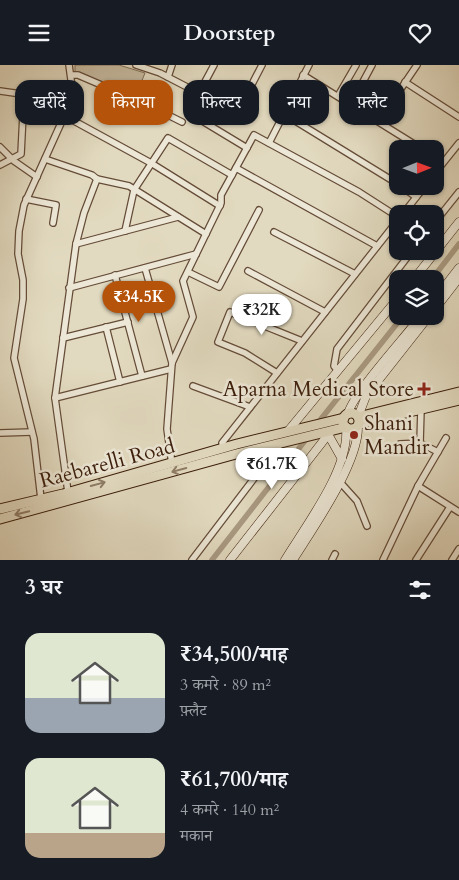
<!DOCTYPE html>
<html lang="hi">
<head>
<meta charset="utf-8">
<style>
  body { margin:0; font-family:Cardo,"Noto Serif Devanagari",serif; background:#20242c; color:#f1f3f6; height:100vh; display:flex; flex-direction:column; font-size:19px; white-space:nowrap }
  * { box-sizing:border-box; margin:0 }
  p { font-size:16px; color:#9ea1a6 }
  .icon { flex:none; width:28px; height:28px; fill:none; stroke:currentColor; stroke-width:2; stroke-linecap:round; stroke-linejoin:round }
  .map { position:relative; height:495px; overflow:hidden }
  .details { display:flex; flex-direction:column; background:#171b24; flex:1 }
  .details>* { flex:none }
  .banner { position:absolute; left:15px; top:15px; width:430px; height:45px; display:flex; gap:10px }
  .needle { width:32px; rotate:89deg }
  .buttons { position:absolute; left:389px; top:75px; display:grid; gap:10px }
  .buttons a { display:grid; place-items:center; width:55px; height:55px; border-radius:10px; background:#171b24; box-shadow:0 1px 4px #0004; font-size:25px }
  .price { position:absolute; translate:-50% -42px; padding:0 11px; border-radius:18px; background:#fff; color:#222; font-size:16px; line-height:32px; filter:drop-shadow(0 1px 2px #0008) }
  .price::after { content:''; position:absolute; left:50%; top:30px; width:15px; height:11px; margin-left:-8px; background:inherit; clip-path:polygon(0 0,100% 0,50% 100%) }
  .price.current { background:#b45309; color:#fff }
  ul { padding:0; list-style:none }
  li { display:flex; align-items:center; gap:15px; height:125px; padding:0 25px }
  li span { display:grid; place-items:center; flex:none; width:140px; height:100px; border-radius:15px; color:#555 }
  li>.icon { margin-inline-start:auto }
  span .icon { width:60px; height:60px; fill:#fffc; stroke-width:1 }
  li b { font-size:21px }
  h2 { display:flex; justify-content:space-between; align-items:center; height:60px; padding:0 25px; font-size:21px }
  .pill { padding:0 18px; border-radius:15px; background:#171b24; box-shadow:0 1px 4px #0004; font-size:18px; line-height:45px }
  .pill.current { background:#b45309; color:#fff }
  header { display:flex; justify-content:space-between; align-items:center; height:65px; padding:0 25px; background:#171b24; font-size:22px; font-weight:700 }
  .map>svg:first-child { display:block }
  .green { fill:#c6baa1; stroke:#806c56 }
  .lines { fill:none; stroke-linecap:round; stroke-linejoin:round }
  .canal { stroke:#a99a82; stroke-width:5.5 }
  .street-casing { stroke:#654c38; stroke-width:8 }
  .secondary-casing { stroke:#3b1d0a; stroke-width:9 }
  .primary-casing { stroke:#3b1d0a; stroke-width:11 }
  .street { stroke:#ece7d6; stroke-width:5.5 }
  .secondary { stroke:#ece7d6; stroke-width:8 }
  .primary { stroke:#e2dac0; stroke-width:9 }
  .oneway { stroke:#8e7c65 }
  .poi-dot { fill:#8f2418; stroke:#ece7d6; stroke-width:2 }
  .labels { text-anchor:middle; stroke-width:5; stroke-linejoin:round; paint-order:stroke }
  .poi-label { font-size:21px; fill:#3b1d0a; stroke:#ece7d6; text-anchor:end }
  .street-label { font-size:21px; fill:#3b1d0a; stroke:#ece7d6 }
</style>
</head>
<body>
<header><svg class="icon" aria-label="menu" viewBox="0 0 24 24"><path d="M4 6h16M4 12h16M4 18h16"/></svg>Doorstep<svg class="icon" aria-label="heart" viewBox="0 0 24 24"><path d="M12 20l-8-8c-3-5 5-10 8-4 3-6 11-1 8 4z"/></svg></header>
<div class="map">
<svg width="459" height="495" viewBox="0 0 459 495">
  <rect width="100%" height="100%" fill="#e2dac0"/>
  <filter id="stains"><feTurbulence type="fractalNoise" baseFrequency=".004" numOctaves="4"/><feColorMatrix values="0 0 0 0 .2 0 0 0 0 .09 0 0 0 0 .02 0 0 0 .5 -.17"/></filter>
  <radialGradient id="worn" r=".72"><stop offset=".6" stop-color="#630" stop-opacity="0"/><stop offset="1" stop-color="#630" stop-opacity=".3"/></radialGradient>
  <polygon class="green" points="75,0 119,0 145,8 136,30 75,6"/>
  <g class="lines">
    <g class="canal">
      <polyline points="432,214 459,179"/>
      <polyline points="317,359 403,251"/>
      <polyline points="212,495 307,373"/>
    </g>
    <defs>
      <g id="street">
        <polyline points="136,0 160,8 237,48 262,0"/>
        <polyline points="71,10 78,10 148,40 182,57"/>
        <polyline points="303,10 422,84"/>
        <polyline points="168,12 172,0"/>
        <polyline points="405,17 459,52"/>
        <polyline points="0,26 71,36"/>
        <polyline points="199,28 214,0"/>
        <polyline points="338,31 356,0"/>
        <polyline points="351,39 372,0"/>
        <polyline points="284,49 398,119"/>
        <polyline points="65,51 151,98 220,141"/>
        <polyline points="199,54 247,83"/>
        <polyline points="379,56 417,0"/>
        <polyline points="269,78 309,0"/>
        <polyline points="0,82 14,96 37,112"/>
        <polyline points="435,92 443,97"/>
        <polyline points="45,94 92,110 97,114 84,148 76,179 55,333 68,427"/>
        <polyline points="0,100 21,89 24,30"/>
        <polyline points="236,103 377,181"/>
        <polyline points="435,108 459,78"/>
        <polyline points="97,114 129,121 206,169"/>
        <polyline points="401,121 416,132"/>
        <polyline points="26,134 56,140 53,158"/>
        <polyline points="403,149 425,121"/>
        <polyline points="435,157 459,127"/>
        <polyline points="125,166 134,125 168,73 232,110"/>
        <polyline points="274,167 355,209"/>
        <polyline points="76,179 178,152"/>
        <polyline points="145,203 172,298"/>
        <polyline points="248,206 325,247"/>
        <polyline points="188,207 219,222 259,145"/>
        <polyline points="115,210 142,311"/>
        <polyline points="69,223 196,189"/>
        <polyline points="106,262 120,317"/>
        <polyline points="63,273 128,257"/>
        <polyline points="338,306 334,301 337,284 412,186"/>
        <polyline points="277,308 245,288 218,277 230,247 302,276"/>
        <polyline points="193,321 250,342"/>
        <polyline points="55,333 171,304"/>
        <polyline points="421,344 420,378 438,387"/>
        <polyline points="0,368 32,367"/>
        <polyline points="400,379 420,378"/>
        <polyline points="223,384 222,378 398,155"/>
        <polyline points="172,399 167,364 172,298 193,252 183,216 221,138 221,130 254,70 359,127 398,152"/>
        <polyline points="339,416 357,436 367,461"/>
        <polyline points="418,421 459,447"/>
        <polyline points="41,434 34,374 14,293 23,234 23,215 18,189 19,166 24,140 71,36 72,22 69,0"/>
        <polyline points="192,495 281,378"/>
        <polyline points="332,495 335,489"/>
        <polyline points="383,495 418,421 446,373"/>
        <polyline points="416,495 450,442"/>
        <polyline points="452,495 459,484"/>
      </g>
      <g id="secondary">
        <polyline points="414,214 459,157"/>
        <polyline points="435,234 459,203"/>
        <polyline points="435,244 459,213"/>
        <path d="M348,349C351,331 407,270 421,251"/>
        <polyline points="358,352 366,331 429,251"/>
        <polyline points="288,366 398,233"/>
        <polyline points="329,371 342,394"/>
        <polyline points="230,495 331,366"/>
        <path d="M285,495C306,460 350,404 346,362"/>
        <path d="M293,495C313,463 359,398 358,361"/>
      </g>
      <g id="primary">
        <circle cx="351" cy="356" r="8"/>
        <polyline points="358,352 459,327"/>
        <polyline points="359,359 459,335"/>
        <polyline points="0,444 63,429 237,379 344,353"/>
        <polyline points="0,454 236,389 346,362"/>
      </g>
    </defs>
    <use href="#street" class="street-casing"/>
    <use href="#secondary" class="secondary-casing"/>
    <use href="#primary" class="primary-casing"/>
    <use href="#street" class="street"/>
    <use href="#secondary" class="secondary"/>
    <use href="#primary" class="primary"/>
  </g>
  <defs><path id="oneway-shaft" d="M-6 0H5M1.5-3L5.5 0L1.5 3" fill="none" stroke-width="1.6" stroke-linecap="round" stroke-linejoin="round" transform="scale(1.25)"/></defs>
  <g class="oneway">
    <use href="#oneway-shaft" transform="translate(179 405) rotate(165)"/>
    <use href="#oneway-shaft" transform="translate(98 419) rotate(-15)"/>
    <use href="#oneway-shaft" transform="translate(22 448) rotate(166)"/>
  </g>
  <g class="poi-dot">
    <path d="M421.5 316.5h5v5h5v5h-5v5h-5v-5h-5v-5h5z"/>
    <circle cx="354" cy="370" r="5"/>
  </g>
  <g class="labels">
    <g class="poi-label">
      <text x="414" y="331">Aparna Medical Store</text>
      <text x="364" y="365" text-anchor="start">Shani<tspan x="364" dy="24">Mandir</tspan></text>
    </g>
    <g class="street-label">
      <text transform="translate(107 398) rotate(-15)" y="7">Raebarelli Road</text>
    </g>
  </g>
  <rect width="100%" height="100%" filter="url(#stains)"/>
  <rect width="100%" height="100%" fill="url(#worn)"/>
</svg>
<div class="buttons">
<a><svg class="needle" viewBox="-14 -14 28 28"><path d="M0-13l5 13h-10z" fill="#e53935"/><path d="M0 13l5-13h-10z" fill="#9ea1a6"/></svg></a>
<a><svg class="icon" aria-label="locate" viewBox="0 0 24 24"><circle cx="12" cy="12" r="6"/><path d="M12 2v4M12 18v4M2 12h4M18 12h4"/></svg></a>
<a><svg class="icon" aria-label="layers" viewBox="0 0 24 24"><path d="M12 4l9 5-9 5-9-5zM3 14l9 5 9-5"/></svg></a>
</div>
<b class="price current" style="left:139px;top:258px">₹34.5K</b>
<b class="price" style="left:262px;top:271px">₹32K</b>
<b class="price" style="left:272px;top:425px">₹61.7K</b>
<div class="banner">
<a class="pill">खरीदें</a>
<a class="pill current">किराया</a>
<a class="pill">फ़िल्टर</a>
<a class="pill">नया</a>
<a class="pill">फ़्लैट</a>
</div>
</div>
<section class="details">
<h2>3 घर<svg class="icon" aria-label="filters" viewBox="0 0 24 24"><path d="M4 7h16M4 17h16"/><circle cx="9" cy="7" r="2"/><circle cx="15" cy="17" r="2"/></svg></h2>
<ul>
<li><span style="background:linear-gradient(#dfe7d0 65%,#9aa5b1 0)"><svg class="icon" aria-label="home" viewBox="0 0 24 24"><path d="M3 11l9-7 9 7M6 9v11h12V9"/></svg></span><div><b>₹34,500/माह</b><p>3 कमरे · 89 m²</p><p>फ़्लैट</p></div></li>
<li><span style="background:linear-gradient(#dfe7d0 75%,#b9a48a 0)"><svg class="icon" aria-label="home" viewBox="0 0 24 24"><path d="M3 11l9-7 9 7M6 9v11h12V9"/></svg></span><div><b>₹61,700/माह</b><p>4 कमरे · 140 m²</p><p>मकान</p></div></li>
</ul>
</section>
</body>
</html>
